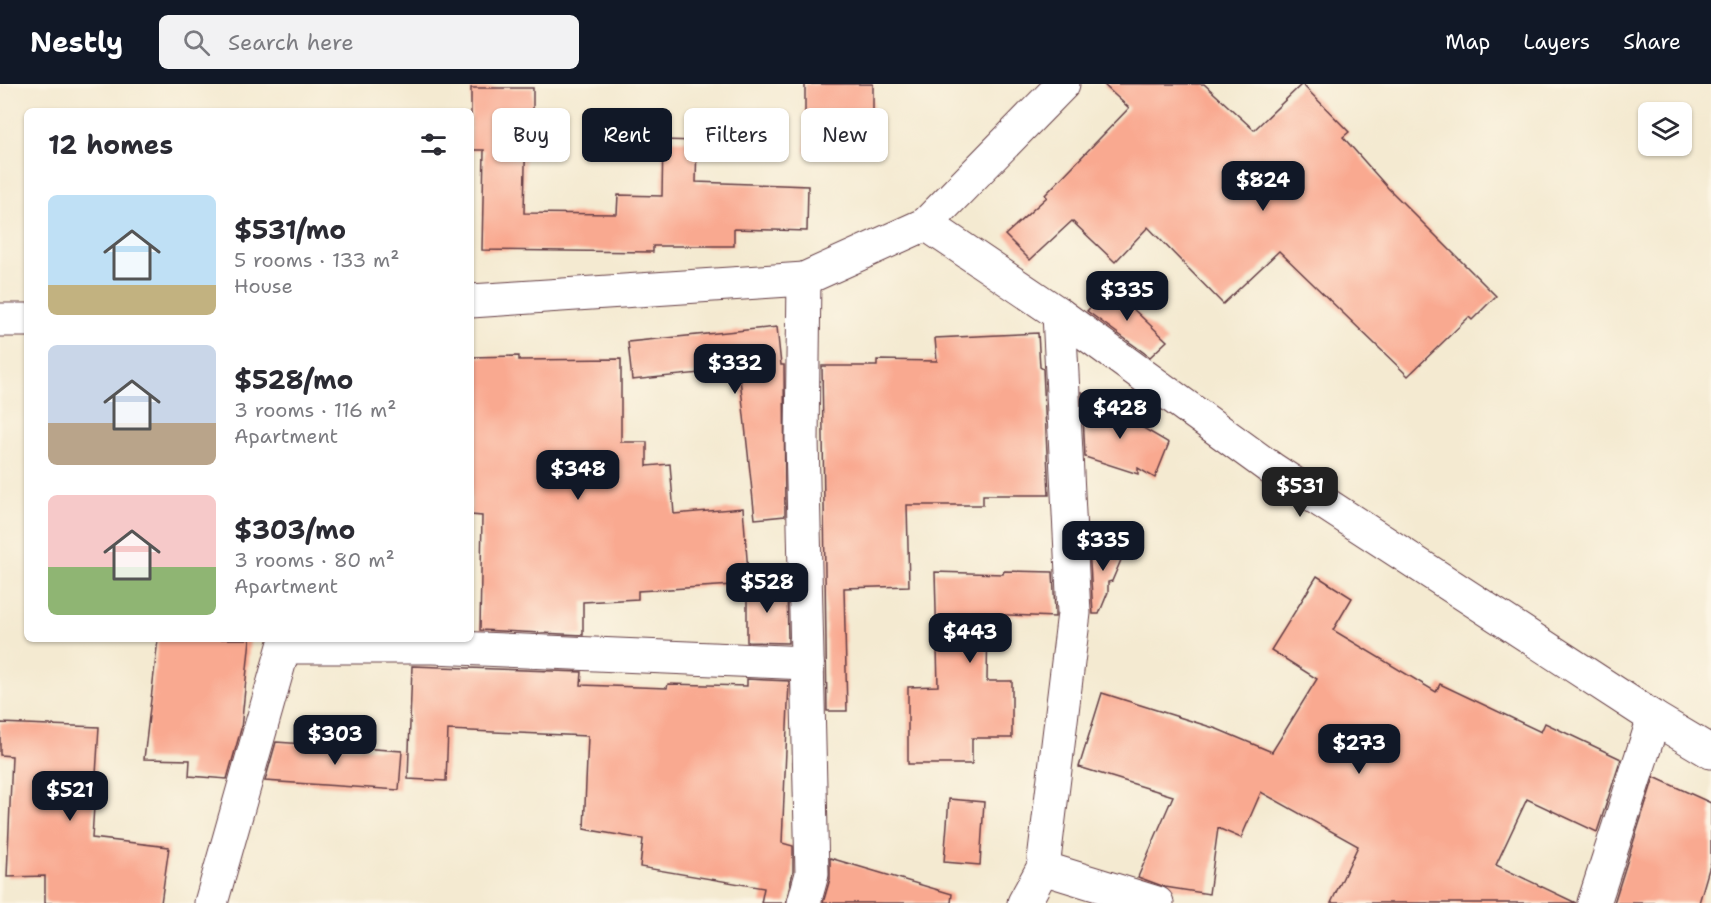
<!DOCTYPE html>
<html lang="en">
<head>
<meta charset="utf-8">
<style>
  body { margin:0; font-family:"Shantell Sans",sans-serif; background:#f2f2f3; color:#2b2b33; height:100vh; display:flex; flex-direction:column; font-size:22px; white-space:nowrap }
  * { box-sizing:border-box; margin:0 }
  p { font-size:20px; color:#7c7c81 }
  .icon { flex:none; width:33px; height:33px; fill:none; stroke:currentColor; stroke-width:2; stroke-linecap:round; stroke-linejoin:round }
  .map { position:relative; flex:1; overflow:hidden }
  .drawer { position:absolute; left:24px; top:24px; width:450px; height:534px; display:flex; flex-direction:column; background:#fff; border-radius:9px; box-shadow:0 2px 4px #0004 }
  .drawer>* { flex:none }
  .banner { position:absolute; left:492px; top:24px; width:570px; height:54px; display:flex; gap:12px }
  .buttons { position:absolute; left:1638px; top:18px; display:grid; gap:12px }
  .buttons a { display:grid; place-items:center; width:54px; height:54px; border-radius:9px; background:#fff; box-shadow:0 2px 4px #0004; font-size:30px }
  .price { position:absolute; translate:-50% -51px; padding:0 14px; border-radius:12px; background:#111827; color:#fff; font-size:20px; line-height:39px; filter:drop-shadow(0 2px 3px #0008) }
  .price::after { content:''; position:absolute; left:50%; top:36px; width:18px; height:14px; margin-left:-9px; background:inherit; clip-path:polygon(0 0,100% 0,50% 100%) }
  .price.current { background:#222; color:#fff }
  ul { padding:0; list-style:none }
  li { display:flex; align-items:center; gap:18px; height:150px; padding:0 24px }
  li span { display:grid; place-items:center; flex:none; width:168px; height:120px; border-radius:9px; color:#555 }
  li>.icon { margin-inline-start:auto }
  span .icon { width:72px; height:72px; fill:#fffc; stroke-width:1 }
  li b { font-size:26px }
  h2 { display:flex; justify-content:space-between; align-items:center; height:72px; padding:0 24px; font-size:26px }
  .tag { padding:0 21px; border-radius:9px; background:#fff; box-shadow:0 2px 4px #0004; font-size:21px; line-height:54px }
  .tag.current { background:#111827; color:#fff }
  header { display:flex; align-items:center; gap:36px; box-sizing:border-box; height:84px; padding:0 30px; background:#111827; color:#fff }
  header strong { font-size:28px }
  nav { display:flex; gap:33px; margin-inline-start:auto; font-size:21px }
  .search { width:420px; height:54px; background:#f2f2f3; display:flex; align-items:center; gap:15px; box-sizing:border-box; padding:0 21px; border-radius:9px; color:#7c7c81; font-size:22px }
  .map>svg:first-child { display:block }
  .building { fill:#f9a990 }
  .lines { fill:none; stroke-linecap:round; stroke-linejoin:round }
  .minor-casing { stroke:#643d44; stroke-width:35 }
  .minor { stroke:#fff; stroke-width:33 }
</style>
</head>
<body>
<header>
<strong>Nestly</strong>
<div class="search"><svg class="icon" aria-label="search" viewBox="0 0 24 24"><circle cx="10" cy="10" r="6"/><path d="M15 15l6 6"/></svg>Search here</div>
<nav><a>Map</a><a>Layers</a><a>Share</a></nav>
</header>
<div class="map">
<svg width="1711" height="819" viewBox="0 0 1711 819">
  <rect width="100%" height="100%" fill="#fcf5e5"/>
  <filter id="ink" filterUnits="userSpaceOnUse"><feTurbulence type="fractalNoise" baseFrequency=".0167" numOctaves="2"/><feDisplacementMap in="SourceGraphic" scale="12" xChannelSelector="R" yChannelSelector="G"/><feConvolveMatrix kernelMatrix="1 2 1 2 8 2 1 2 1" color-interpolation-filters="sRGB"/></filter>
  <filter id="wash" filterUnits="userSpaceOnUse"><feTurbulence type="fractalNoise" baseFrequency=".008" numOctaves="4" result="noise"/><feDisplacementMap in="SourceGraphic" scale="24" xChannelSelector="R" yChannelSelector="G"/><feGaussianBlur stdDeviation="1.35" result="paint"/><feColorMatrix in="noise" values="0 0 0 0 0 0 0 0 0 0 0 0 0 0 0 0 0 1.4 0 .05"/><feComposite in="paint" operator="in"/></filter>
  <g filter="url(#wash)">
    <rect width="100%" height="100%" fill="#f4ead1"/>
    <g id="blocks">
      <g class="building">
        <rect x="805" y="0" width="68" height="69"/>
        <polygon points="1103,0 1204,0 1254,46 1302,0 1349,48 1343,53 1388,104 1496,212 1472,236 1469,233 1408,292 1279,167 1223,220 1148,143 1115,178 1072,137 1030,176 1005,151 1047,113 1045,111 1129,24"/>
        <polygon points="471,4 533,4 533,37 526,37 524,129 617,130 618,111 662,112 663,56 697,57 696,98 808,102 807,147 734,145 734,162 653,162 653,168 482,166 484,66 471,66"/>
        <polygon points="1110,203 1167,257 1150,273 1087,227"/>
        <polygon points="777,243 781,281 784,281 785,432 755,435 739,285 632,296 628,258"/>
        <polygon points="1038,249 1040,283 1043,285 1049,411 983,411 983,421 907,421 909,502 844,504 847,627 827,627 822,282 877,282 877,276 937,277 935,254"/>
        <polygon points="519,272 519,276 621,275 621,358 647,358 647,382 670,380 674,430 743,424 749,500 638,507 638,515 583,518 583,551 480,546 482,432 471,431 471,273"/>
        <polygon points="1082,308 1169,359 1155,394 1138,384 1138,390 1085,373"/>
        <polygon points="1089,462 1127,462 1112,497 1108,498 1108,508 1099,530 1093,530"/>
        <polygon points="1004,487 1053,488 1055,528 1055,533 988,530 987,597 1012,597 1012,654 972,654 972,680 908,680 908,603 938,602 935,488 1003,490"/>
        <polygon points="1317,492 1352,514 1333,546 1436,608 1440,600 1541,648 1545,639 1621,675 1597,748 1527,715 1496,781 1576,819 1331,819 1358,762 1261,708 1241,754 1218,744 1209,810 1165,803 1138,793 1173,712 1079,683 1102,609 1217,645 1272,668 1317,595 1271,566"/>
        <polygon points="747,502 787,502 788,559 747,558"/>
        <polygon points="158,555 250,555 241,645 227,695 189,692 190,676 144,675"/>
        <polygon points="412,582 582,588 581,601 667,604 668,600 747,602 747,595 789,597 782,759 793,762 793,788 786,819 761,819 764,804 640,783 643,755 584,745 588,652 448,646 446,697 408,695"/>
        <polygon points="0,639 99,643 92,754 169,763 161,819 45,819 45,792 7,793 12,672 0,671"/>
        <polygon points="276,658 402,667 399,706 265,697"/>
        <polygon points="1654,693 1711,719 1711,778 1699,819 1614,819"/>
        <polygon points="949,715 984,718 980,781 944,778"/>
        <polygon points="830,774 952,810 951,819 823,819 830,795"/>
      </g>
    </g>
  </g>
  <g filter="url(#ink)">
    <use href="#blocks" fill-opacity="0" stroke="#643d44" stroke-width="1.5"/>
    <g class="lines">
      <defs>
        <g id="minor">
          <polyline points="926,140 1059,230 1272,385 1654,634 1711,668"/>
          <polyline points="471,217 804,195 926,140 1063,0"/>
          <polyline points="0,236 27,236"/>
          <polyline points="285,563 433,563 807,579"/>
          <polyline points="1043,784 1157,819"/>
          <polyline points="211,819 286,555"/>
          <polyline points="804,819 812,790 802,355 804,195"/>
          <polyline points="1024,819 1043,784 1074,529 1059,230"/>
          <polyline points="1594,819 1654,634"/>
        </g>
      </defs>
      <use href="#minor" class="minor-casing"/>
      <use href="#minor" class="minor"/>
    </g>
  </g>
</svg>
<div class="buttons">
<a><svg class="icon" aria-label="layers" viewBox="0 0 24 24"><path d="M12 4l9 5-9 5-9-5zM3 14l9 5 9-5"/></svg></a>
</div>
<b class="price" style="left:1263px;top:128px">$824</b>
<b class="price" style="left:1127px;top:238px">$335</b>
<b class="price" style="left:735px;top:311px">$332</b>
<b class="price" style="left:1120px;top:356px">$428</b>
<b class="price" style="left:578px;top:417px">$348</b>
<b class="price current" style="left:1300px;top:434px">$531</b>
<b class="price" style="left:1103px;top:488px">$335</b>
<b class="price" style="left:767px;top:530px">$528</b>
<b class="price" style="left:970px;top:580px">$443</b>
<b class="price" style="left:335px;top:682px">$303</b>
<b class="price" style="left:1359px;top:691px">$273</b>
<b class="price" style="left:70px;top:738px">$521</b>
<div class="banner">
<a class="tag">Buy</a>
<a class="tag current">Rent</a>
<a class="tag">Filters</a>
<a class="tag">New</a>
</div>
<section class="drawer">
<h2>12 homes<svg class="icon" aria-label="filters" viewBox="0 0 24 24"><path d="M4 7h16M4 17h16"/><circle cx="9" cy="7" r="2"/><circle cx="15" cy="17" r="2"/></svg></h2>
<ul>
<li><span style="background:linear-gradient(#bfe0f5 75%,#c2b280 0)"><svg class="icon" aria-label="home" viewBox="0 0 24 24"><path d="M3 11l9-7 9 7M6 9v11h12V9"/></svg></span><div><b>$531/mo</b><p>5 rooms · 133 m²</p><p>House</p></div></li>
<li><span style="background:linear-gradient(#c9d6e8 65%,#b9a48a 0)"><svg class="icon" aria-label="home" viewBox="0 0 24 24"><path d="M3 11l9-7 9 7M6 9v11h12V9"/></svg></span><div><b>$528/mo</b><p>3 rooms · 116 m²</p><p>Apartment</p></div></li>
<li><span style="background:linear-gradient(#f6c9c9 60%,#8fb573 0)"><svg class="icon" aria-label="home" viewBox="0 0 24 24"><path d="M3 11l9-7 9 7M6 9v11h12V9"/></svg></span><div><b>$303/mo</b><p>3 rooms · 80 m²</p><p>Apartment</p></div></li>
</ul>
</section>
</div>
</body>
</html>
